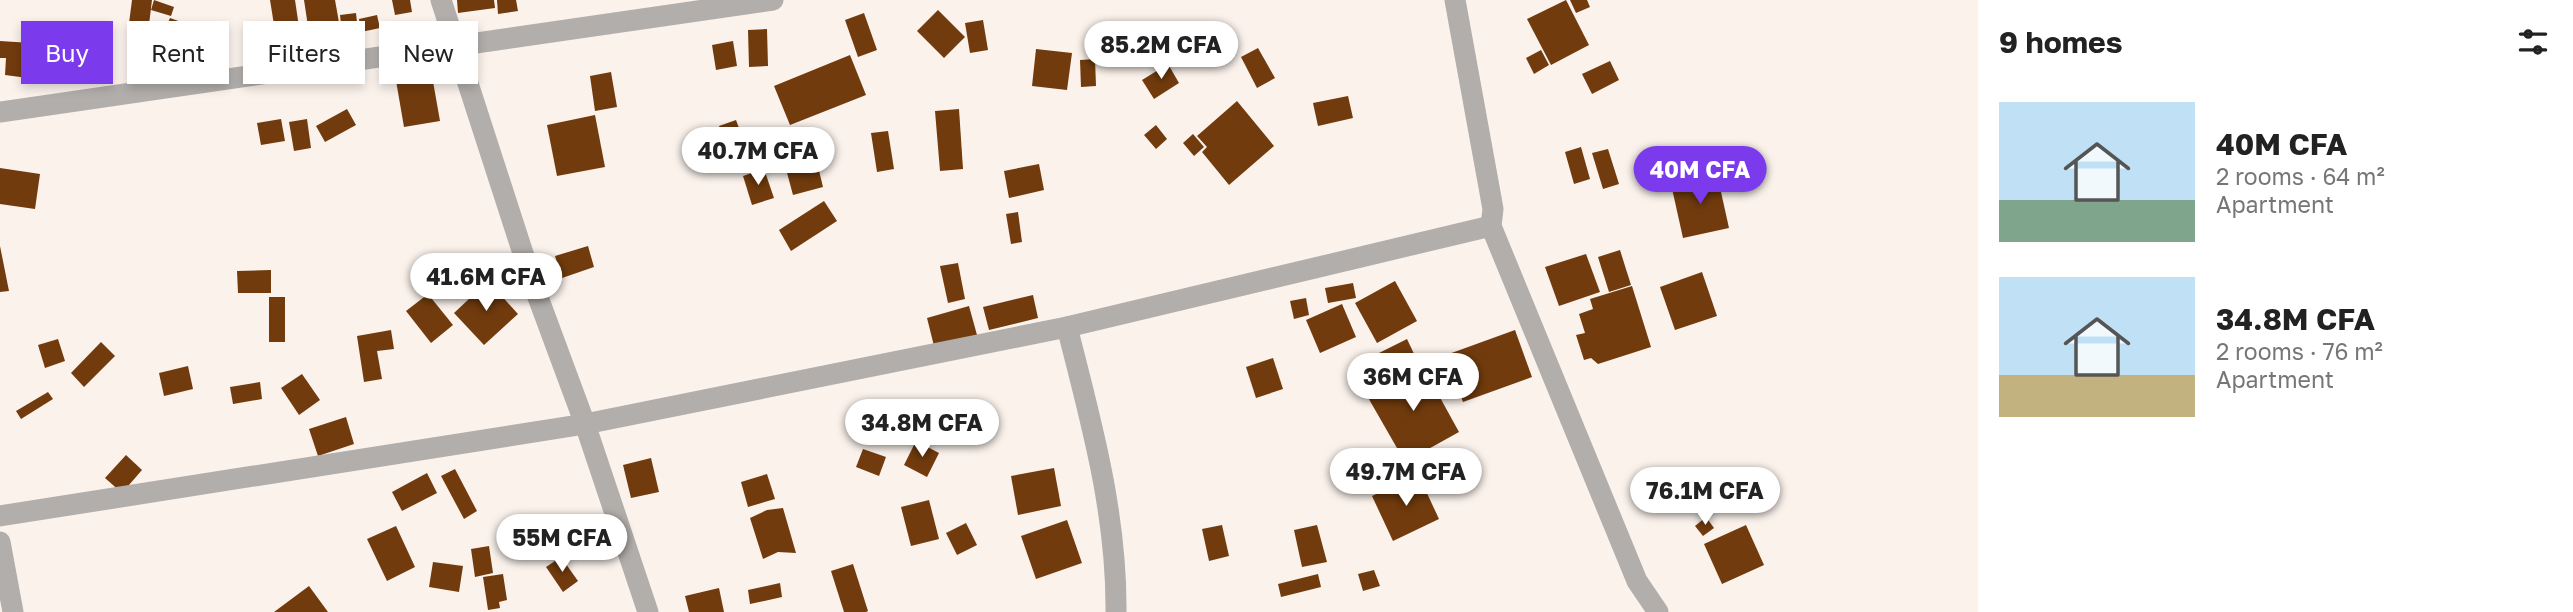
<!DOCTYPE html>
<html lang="en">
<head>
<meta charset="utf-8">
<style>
  body { margin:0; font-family:"Golos Text",sans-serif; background:#f6f6f6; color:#222; height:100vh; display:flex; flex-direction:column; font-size:26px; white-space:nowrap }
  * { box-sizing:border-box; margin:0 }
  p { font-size:23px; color:#767676 }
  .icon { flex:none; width:38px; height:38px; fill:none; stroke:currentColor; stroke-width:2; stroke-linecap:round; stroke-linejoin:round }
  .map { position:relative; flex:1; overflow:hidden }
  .sheet { display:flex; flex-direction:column; background:#fff; width:595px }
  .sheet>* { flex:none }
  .guide { position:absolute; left:21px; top:21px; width:665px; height:63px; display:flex; gap:14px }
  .price { position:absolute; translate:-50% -60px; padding:0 16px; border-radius:24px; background:#fff; color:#222; font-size:23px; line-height:46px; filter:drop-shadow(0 2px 4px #0008) }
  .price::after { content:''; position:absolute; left:50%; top:42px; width:21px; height:16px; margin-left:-10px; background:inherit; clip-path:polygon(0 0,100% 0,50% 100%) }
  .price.on { background:#7c3aed; color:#fff }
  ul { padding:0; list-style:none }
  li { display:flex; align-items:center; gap:21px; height:175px; padding:0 21px }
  li span { display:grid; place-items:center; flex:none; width:196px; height:140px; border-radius:0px; color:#555 }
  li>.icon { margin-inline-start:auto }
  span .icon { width:84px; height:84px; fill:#fffc; stroke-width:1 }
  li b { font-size:30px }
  h2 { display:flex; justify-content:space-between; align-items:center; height:84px; padding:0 21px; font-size:30px }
  .pill { padding:0 24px; border-radius:0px; background:#fff; box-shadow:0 4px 10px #0003; font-size:24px; line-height:63px }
  .pill.on { background:#7c3aed; color:#fff }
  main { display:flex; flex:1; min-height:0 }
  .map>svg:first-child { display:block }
  .building { fill:#713b0d }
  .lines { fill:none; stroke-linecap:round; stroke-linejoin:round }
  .minor { stroke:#b2aeab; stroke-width:21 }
</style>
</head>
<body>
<main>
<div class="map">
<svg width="1978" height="612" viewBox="0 0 1978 612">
  <rect width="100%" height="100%" fill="#fbf2ec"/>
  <g class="building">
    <polygon points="132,0 152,0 148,33 128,31"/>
    <polygon points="154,0 174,7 171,16 151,10"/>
    <polygon points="270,0 295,0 299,27 275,31"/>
    <polygon points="304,0 335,0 340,28 309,33"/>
    <polygon points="392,0 410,0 412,12 395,15"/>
    <polygon points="457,0 494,0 495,8 458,13"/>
    <polygon points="497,0 516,0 518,11 498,14"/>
    <polygon points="1566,0 1589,45 1551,65 1527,19"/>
    <polygon points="1570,0 1587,0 1590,7 1576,13"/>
    <polygon points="938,10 965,37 944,58 917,31"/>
    <polygon points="356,13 358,32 342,34 340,15"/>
    <polygon points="864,13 877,50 858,57 845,20"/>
    <polygon points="377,15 380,28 361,32 359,19"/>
    <polygon points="170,18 184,23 178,37 164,32"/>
    <polygon points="983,20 988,50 970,53 965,23"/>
    <polygon points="767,29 768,66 749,67 748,30"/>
    <polygon points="159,38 162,56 135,61 131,42"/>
    <polygon points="0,41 31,43 28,78 5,75 6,58 0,58"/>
    <polygon points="733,41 737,66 716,70 712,45"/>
    <polygon points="1258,48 1275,78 1257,88 1241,57"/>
    <polygon points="1036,49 1072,53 1067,90 1032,86"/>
    <polygon points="1541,50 1549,65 1534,74 1526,58"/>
    <polygon points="850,55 866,95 790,125 774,86"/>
    <polygon points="1095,59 1096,86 1081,87 1080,60"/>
    <polygon points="1610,61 1619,80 1592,94 1582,74"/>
    <polygon points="1168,64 1179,83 1154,99 1142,80"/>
    <polygon points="431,70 440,121 404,127 395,75"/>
    <polygon points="611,72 617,107 595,111 590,76"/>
    <polygon points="1348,96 1353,118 1318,126 1313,103"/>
    <polygon points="1237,101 1274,146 1229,185 1202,152 1207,147 1197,136"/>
    <polygon points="347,109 356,125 325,142 316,126"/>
    <polygon points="959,109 963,169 940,171 935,111"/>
    <polygon points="595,115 605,167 557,176 547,125"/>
    <polygon points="281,119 285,141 261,145 257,123"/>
    <polygon points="307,119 311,148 294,151 289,122"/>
    <polygon points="736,120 748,152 731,159 719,126"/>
    <polygon points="1156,125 1167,139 1156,149 1144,135"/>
    <polygon points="888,131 894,169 877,172 871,133"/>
    <polygon points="1193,134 1204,147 1194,156 1183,143"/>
    <polygon points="1581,147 1590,179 1574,184 1565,152"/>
    <polygon points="1608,149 1619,184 1603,189 1592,153"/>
    <polygon points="814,150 823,187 793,195 783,158"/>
    <polygon points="1039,164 1044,190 1009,198 1004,171"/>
    <polygon points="0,168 40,174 35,209 0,204"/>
    <polygon points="764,169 774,198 752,205 743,176"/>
    <polygon points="1717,174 1729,228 1683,238 1671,184"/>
    <polygon points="824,201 837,221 791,251 779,230"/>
    <polygon points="1018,212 1022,242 1011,244 1006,214"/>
    <polygon points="0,246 9,291 0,292"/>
    <polygon points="588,246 594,267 562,278 555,256"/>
    <polygon points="1620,250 1631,285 1609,292 1598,257"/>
    <polygon points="1586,254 1600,292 1559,306 1545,267"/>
    <polygon points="958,263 965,299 948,303 940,266"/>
    <polygon points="271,270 271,293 238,293 237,271"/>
    <polygon points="1702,272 1717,316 1675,330 1660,287"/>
    <polygon points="488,281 518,314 484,345 454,313"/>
    <polygon points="1395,281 1417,321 1377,343 1355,303"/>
    <polygon points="1353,283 1356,298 1328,303 1325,288"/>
    <polygon points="1632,286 1651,347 1598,364 1591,358 1584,360 1576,335 1585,333 1579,314 1593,309 1590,299"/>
    <polygon points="428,294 453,325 431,343 406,311"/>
    <polygon points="1033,295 1038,318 989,330 983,307"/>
    <rect x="269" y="297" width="16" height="45"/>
    <polygon points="1306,298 1309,315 1294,319 1290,301"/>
    <polygon points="1342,304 1356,337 1320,353 1306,320"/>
    <polygon points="969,306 977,335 934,346 927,318"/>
    <polygon points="391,330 394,349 377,351 382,379 364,382 357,336"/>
    <polygon points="1515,330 1532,377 1463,402 1446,355"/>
    <polygon points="58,339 65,361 45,368 38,345"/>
    <polygon points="1407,339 1416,358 1388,372 1379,353"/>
    <polygon points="101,342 115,356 84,387 71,373"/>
    <polygon points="1273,358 1283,389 1256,398 1246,367"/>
    <polygon points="1370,358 1381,376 1361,390 1349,372"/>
    <polygon points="1421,363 1459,432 1405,462 1366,394"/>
    <polygon points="188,366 193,389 164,396 159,373"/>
    <polygon points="302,374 320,400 299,415 281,388"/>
    <polygon points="260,382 262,399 233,404 230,387"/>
    <polygon points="48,392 53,399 21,419 16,411"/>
    <polygon points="346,417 354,444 318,456 309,429"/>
    <polygon points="916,441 939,453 927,477 904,465"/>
    <polygon points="863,449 886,457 879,476 856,467"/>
    <polygon points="126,455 142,470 122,493 105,478"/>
    <polygon points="651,458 659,492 631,498 623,465"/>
    <polygon points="1054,468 1061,506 1018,515 1011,476"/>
    <polygon points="455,469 477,511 464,519 441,476"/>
    <polygon points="427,473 437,493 402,511 392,492"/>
    <polygon points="767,474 775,499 748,507 741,482"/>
    <polygon points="1418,474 1439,519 1393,541 1372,496"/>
    <polygon points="929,500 939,539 911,546 901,507"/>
    <polygon points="783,508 796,553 778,552 763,559 750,518 767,510"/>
    <polygon points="1706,517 1714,528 1703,536 1695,526"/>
    <polygon points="1067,520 1082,563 1036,579 1021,536"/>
    <polygon points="966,523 977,545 957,555 946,533"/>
    <polygon points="1222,525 1229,556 1209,561 1202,529"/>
    <polygon points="1317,525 1327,562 1302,567 1294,530"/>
    <polygon points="1746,525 1764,565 1722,584 1704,544"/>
    <polygon points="396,526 415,567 387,581 367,539"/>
    <polygon points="489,546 493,573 475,577 471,549"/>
    <polygon points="561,557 578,581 563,592 546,567"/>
    <polygon points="433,562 463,566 459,592 429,587"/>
    <polygon points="853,564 868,611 866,612 844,612 831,571"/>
    <polygon points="1374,570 1380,586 1363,591 1358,574"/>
    <polygon points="503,574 507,600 499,602 500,608 488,610 483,577"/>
    <polygon points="1318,574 1321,587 1281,597 1278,584"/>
    <polygon points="780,583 782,597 750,604 748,590"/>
    <polygon points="309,586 328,612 274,612"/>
    <polygon points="719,588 724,612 689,612 685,596"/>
  </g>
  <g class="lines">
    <g class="minor">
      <polyline points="441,0 532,281 585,424 648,612"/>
      <polyline points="1455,0 1493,209 1491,226 1637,581 1658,612"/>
      <polyline points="0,112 773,0"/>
      <path d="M1067,327C1091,421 1117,514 1116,612"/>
      <polyline points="0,516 585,424 1067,327 1491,226"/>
      <polyline points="0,542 13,612"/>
    </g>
  </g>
</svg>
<b class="price" style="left:1161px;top:81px">85.2M CFA</b>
<b class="price" style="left:758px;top:187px">40.7M CFA</b>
<b class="price on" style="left:1700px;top:206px">40M CFA</b>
<b class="price" style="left:486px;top:313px">41.6M CFA</b>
<b class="price" style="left:1413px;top:413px">36M CFA</b>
<b class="price" style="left:922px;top:459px">34.8M CFA</b>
<b class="price" style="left:1406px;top:508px">49.7M CFA</b>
<b class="price" style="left:1705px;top:527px">76.1M CFA</b>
<b class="price" style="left:562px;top:574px">55M CFA</b>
<div class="guide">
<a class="pill on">Buy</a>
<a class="pill">Rent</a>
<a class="pill">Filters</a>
<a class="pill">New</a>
</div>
</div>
<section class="sheet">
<h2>9 homes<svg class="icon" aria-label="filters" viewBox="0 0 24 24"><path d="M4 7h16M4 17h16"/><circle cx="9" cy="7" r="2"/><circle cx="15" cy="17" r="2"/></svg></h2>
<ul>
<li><span style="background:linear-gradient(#bfe0f5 70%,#7fa58c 0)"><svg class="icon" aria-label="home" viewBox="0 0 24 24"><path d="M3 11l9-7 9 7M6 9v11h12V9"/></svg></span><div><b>40M CFA</b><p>2 rooms · 64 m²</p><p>Apartment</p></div></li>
<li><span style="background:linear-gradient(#bfe0f5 70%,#c2b280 0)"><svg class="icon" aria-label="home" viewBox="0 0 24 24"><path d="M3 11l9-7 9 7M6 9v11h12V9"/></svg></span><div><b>34.8M CFA</b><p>2 rooms · 76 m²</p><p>Apartment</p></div></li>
</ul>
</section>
</main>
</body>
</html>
